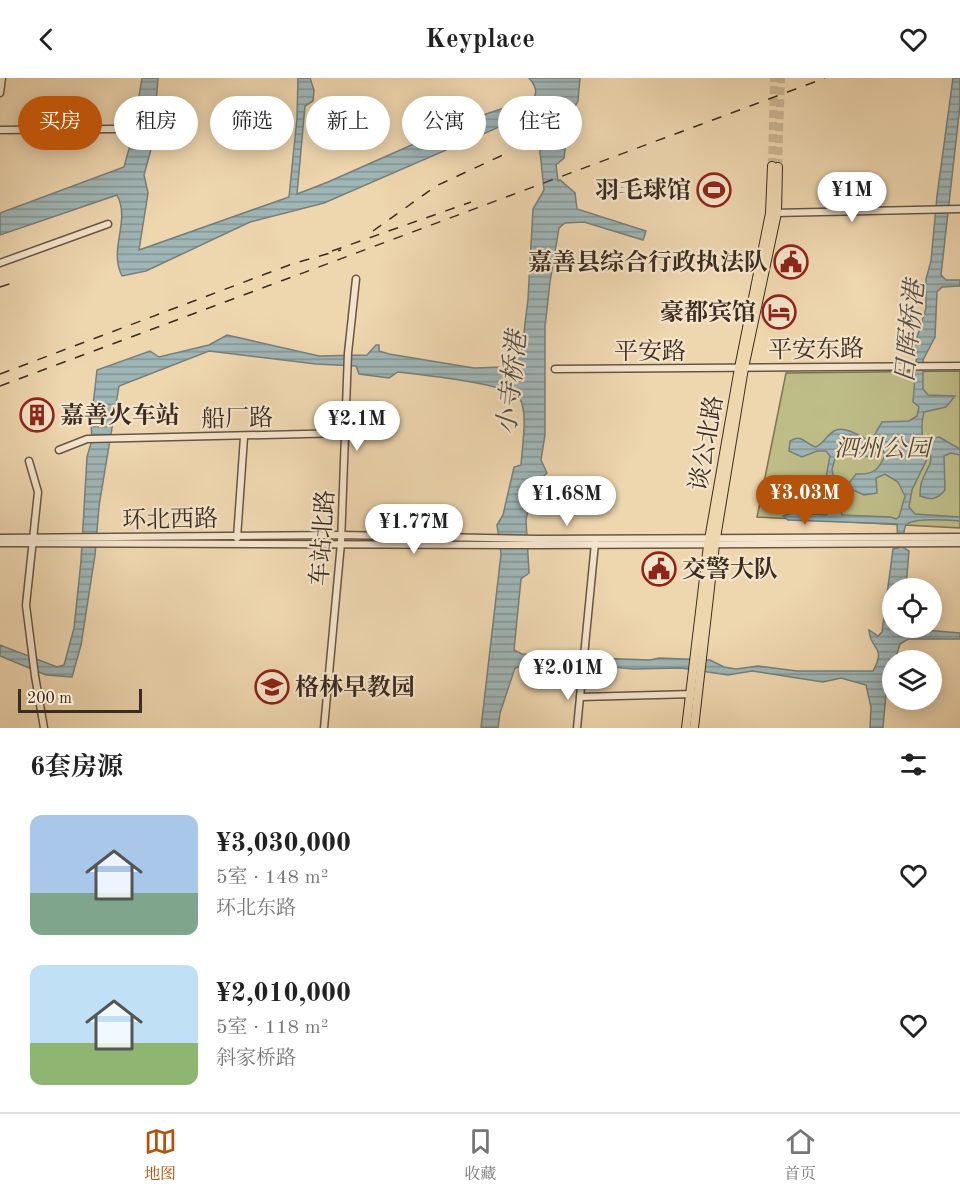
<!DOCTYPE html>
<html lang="zh">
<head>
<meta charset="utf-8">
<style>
  body { margin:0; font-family:"Old Standard TT","Noto Serif SC",serif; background:#f2f2f2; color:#222; height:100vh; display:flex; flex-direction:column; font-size:22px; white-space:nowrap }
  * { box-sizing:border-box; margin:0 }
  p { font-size:20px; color:#767676 }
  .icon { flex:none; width:33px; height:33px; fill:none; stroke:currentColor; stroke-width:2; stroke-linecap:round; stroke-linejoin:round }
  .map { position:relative; height:650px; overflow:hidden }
  .sheet { display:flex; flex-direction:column; background:#fff; flex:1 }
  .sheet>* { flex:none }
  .banner { position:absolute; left:18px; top:18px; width:600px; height:54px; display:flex; gap:12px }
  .controls { position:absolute; left:882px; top:500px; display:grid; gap:12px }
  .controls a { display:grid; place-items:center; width:60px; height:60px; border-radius:50%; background:#fff; box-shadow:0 3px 15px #0003; font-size:30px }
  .scale { position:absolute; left:18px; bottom:15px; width:124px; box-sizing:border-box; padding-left:6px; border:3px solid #3a2c20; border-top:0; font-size:16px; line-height:21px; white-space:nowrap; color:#3a2c20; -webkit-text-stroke:4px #f4e4cb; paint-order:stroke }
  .price { position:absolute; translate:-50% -51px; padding:0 14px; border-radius:21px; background:#fff; color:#222; font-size:20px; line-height:39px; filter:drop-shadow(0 2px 3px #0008) }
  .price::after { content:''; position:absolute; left:50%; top:36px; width:18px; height:14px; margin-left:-9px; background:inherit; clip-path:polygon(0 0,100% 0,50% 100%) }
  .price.current { background:#b45309; color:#fff }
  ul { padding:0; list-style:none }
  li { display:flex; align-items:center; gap:18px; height:150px; padding:0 30px }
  li span { display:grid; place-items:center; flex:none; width:168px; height:120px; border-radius:12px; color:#555 }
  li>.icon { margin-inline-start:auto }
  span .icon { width:72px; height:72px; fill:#fffc; stroke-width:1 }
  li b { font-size:26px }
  h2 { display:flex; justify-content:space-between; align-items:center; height:72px; padding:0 30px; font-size:26px }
  .tag { padding:0 21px; border-radius:27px; background:#fff; box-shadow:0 3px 15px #0003; font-size:21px; line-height:54px }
  .tag.current { background:#b45309; color:#fff }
  header { display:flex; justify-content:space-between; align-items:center; height:78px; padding:0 30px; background:#fff; font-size:27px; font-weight:700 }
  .tab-bar { display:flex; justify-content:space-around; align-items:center; height:84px; border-top:2px solid #e0e0e0; background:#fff; font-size:16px; color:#767676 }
  .tab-bar a { display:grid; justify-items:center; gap:3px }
  .tab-bar .current { color:#b45309 }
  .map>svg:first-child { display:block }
  .green { fill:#bebc87; stroke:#7c7454; stroke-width:1.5 }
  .water { fill:url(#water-rules); stroke:#777f7b; stroke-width:1.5 }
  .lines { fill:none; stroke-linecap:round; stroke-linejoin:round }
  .major-tunnel { stroke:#cab492; stroke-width:8; stroke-dasharray:8 4; stroke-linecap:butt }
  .minor-casing { stroke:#675644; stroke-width:9 }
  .major-casing { stroke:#3a2c20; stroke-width:10 }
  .minor { stroke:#f4e4cb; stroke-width:6 }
  .major { stroke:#eed6af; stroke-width:8 }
  .rail { stroke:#3a2c20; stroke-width:1.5; stroke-dasharray:10 10; stroke-linecap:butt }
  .labels { text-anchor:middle; stroke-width:4.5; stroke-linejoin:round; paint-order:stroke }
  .poi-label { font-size:24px; font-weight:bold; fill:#3a2c20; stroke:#f4e4cb; text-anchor:end }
  .street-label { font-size:24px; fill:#3a2c20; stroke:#f4e4cb }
  .park-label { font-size:24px; font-style:italic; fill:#544935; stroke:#f4e4cb }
  .water-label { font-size:26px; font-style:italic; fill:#534e46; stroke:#f4e4cb }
</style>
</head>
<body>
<header><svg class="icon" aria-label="back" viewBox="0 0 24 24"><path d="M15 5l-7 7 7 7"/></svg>Keyplace<svg class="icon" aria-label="heart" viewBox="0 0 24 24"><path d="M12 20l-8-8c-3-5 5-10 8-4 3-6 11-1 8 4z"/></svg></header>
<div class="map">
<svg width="960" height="650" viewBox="0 0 960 650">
  <defs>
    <pattern id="water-rules" width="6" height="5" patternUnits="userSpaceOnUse" patternTransform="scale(1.5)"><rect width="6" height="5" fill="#9fb6b7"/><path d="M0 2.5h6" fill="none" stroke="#839494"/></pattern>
  </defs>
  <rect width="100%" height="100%" fill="#eed6af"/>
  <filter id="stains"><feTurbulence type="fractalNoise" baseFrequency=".00333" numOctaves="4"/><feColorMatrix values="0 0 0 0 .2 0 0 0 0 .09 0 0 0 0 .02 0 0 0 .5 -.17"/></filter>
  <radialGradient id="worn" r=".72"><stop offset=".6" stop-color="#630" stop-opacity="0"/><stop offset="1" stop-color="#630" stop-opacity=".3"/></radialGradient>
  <polygon class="green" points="960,293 960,450 757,439 786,295"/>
  <g class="water">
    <path d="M142,0H158L153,64L144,97L148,115L139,172L289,119L297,40L298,0H310L314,12L313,23L305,28L297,116L328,104L468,42L534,20C538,12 534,6 529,0H580L578,23L569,39L564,80L556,87L558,103L560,102L575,115L577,131L646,153L643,162L584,144L565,145L559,150L550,204L545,249V357L541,382L547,395L533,408L526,442L529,495L521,501L514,572L522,576L568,579L650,582L659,580L710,582L724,589L736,591L758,588L797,593H873C887,568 870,572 869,552L878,558L882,554L893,471L898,470L897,446L788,442L783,438L792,435L826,437L836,428L840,429L842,437L891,439L896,441L899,439L905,418L898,404L885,396L876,400L877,415L864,417L849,410L832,411L826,399L830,378L826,373H817L802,379L789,373L790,363C802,355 806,367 816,369C824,365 827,357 834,353C843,347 868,360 873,368C875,371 875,374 876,378L870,380L852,372L836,377L832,391L834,401L849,405L856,396C873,397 879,392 885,377L881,368L872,361L882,344L909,343L917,338L919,329L913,324L917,274L911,271V266L916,263L926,230V201L931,183L937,118L953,0H960V27L941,197L946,202H960V208L942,209L937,214L935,259L923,282V311L928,317L955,318L946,329L924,334C920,348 922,366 928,379L912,412L909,429L915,436L960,439V443C947,442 917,439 907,446C902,450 904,464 904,470L909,473L906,510H892V549L960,555V561H908L900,566L895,582H892V593L886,616L883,650H870L871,629L866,607L841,600L823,604L752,593L728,597L681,590L633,591L543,582L515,590L500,635L498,650H481L501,476L497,447L503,437L514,389L521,387C522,371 528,334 520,321C509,305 420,297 398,294L389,300L359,296L356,288L316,286L209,273L119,308L99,428L95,477L81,567L72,599L46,597L0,578V567L57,589L64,587L74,550L81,483L87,379L92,362L91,345L97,292L150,273L159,279L209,267L227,257L319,278L367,277L376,267H379V273L389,276L474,290L505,289L516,282L522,270L528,221L533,131L544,112L539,64L544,58L538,41L530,39L513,43L324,125L250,144L146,193L122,198C108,170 131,144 117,117L0,157V135L124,89L132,60Z"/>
    <path d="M939,359L960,371V377L951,375L944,378L945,412C937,422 931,422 920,418C920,413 920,408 922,403C927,387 936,386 927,368L929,362Z"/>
  </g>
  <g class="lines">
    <g class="major-tunnel">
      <polyline points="772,88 774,0"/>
      <polyline points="778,89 781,0"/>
    </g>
    <defs>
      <g id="minor">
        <polyline points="0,15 2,0"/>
        <polyline points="0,52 115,51"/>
        <polyline points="774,135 960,131"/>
        <polyline points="0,185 108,146"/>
        <polyline points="555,291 960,288"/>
        <polyline points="59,372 87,361 346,355"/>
        <polyline points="29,383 38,414 26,527 35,598 44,650"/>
        <polyline points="0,460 341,457 538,461 960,459"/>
        <polyline points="237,460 244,359"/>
        <polyline points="0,465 539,467 960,465"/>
        <polyline points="580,619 694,616"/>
        <polyline points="324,650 341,465 348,275 356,201"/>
        <polyline points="577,650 595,465"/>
      </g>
      <g id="major">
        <polyline points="686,650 708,467 739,290 770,135 772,88"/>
        <polyline points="694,650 715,466 744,290 777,135 778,89"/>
      </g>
    </defs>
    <use href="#minor" class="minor-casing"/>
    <use href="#major" class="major-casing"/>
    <use href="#minor" class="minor"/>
    <use href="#major" class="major"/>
    <g class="rail">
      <polyline points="373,153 436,108 505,76"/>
      <polyline points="332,173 471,124"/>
      <polyline points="0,209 12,205"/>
      <polyline points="0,296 292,186 341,172"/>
      <polyline points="0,308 825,0"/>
    </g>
  </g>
  <defs>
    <symbol id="stadium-ring" viewBox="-11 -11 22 22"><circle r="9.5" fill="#f4e4cb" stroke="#8f2418" stroke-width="1.5"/><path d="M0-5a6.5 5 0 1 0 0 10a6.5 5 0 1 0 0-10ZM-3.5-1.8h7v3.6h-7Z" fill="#8f2418"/></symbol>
    <symbol id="civic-ring" viewBox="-11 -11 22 22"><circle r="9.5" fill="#f4e4cb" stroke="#8f2418" stroke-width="1.5"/><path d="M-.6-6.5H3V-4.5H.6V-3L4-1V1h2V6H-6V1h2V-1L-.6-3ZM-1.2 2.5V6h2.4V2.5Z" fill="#8f2418"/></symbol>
    <symbol id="hotel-ring" viewBox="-11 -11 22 22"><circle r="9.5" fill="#f4e4cb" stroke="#8f2418" stroke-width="1.5"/><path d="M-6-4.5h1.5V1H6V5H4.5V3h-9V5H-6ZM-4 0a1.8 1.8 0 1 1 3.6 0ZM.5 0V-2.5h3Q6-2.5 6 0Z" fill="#8f2418"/></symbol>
    <symbol id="building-ring" viewBox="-11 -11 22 22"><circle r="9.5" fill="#f4e4cb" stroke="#8f2418" stroke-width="1.5"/><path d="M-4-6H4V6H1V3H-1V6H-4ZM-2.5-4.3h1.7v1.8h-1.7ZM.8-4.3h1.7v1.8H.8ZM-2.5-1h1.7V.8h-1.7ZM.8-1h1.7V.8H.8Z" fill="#8f2418"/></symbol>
    <symbol id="school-ring" viewBox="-11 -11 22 22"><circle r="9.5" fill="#f4e4cb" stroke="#8f2418" stroke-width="1.5"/><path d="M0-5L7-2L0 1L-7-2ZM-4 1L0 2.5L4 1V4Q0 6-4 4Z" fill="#8f2418"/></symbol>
  </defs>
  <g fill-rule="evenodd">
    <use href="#stadium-ring" x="695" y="93" width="38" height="38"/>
    <use href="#civic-ring" x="772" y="165" width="38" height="38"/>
    <use href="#hotel-ring" x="760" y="215" width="38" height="38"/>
    <use href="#building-ring" x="18" y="318" width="38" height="38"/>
    <use href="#civic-ring" x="640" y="472" width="38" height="38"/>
    <use href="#school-ring" x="253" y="590" width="38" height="38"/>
  </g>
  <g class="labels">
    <g class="poi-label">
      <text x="691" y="120">羽毛球馆</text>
      <text x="768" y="192">嘉善县综合行政执法队</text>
      <text x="756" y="242">豪都宾馆</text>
      <text x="60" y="345" text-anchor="start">嘉善火车站</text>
      <text x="682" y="499" text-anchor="start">交警大队</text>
      <text x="295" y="617" text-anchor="start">格林早教园</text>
    </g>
    <g class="street-label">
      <text transform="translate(816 271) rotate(-1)" y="8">平安东路</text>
      <text x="650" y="281">平安路</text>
      <text transform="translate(237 340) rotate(-1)" y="8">船厂路</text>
      <text transform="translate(706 365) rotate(-80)" y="8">谈公北路</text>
      <text transform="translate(170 441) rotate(-1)" y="8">环北西路</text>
      <text transform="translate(322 460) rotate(-86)" y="8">车站北路</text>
    </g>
    <g class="park-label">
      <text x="882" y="378">泗州公园</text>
    </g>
    <g class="water-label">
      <text transform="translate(909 254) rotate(-84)" y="9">日晖桥港</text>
      <text transform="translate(511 305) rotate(-84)" y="9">小寺桥港</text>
    </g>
  </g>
  <rect width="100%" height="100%" filter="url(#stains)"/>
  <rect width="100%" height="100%" fill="url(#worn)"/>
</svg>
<div class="controls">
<a><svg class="icon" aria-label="locate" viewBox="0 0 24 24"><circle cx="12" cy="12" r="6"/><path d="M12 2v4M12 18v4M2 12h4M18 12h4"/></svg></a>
<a><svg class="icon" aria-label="layers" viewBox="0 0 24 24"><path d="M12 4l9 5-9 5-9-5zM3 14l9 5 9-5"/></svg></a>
</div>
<div class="scale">200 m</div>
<b class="price" style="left:852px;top:145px">¥1M</b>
<b class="price" style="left:357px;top:374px">¥2.1M</b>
<b class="price current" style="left:805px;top:448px">¥3.03M</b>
<b class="price" style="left:567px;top:449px">¥1.68M</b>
<b class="price" style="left:414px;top:477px">¥1.77M</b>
<b class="price" style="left:568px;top:623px">¥2.01M</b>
<div class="banner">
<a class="tag current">买房</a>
<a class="tag">租房</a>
<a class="tag">筛选</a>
<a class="tag">新上</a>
<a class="tag">公寓</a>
<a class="tag">住宅</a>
</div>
</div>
<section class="sheet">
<h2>6套房源<svg class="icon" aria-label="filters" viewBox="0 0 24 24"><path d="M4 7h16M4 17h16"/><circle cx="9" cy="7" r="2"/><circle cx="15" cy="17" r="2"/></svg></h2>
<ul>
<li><span style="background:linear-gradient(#a9c7e8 65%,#7fa58c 0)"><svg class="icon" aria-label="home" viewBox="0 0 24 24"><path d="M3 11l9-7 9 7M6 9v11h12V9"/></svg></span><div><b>¥3,030,000</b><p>5室 · 148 m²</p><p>环北东路</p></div><svg class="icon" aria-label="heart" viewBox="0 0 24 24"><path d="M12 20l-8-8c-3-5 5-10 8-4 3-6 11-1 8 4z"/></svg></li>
<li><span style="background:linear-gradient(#bfe0f5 65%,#8fb573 0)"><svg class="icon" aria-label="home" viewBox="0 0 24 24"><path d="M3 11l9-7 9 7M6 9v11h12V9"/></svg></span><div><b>¥2,010,000</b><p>5室 · 118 m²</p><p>斜家桥路</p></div><svg class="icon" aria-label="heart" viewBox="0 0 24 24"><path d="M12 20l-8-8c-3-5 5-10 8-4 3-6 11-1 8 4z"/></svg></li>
</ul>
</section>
<nav class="tab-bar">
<a class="current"><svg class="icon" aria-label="map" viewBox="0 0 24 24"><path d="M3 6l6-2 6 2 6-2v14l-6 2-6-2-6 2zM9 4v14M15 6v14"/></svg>地图</a>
<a><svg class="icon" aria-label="saved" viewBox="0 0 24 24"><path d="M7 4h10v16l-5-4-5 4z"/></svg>收藏</a>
<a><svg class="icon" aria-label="home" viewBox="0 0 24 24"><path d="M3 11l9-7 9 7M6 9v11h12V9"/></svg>首页</a>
</nav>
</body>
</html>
